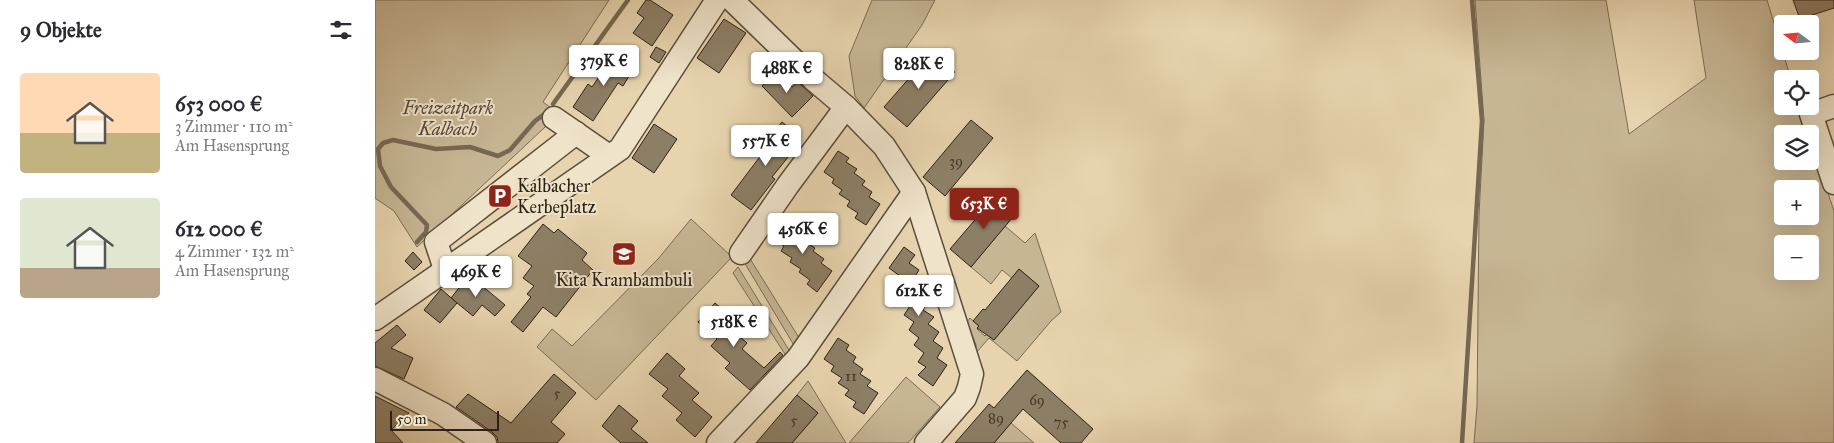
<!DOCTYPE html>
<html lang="de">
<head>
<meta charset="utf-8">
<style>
  body { margin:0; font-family:"IM FELL Great Primer",serif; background:#f7f7f7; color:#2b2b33; height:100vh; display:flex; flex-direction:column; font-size:19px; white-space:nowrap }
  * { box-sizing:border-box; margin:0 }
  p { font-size:16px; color:#7c7c81 }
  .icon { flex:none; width:28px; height:28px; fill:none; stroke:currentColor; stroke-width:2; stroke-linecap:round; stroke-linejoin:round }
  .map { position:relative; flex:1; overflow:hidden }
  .sheet { display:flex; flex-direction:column; background:#fff; width:375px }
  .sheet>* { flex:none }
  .needle { width:32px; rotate:286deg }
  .tools { position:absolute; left:1399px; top:15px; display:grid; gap:10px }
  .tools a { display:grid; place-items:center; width:45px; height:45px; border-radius:5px; background:#fff; box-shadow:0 5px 20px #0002; font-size:25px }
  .scale { position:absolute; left:15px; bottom:12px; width:109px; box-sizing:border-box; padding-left:5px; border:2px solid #2c2217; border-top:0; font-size:14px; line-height:18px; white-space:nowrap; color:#2c2217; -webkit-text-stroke:4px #efe3ca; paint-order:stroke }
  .price { position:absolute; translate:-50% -42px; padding:0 11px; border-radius:5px; background:#fff; color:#222; font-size:16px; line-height:32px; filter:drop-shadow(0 1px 2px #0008) }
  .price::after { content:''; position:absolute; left:50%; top:30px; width:15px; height:11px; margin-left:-8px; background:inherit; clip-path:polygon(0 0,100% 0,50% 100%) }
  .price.selected { background:#8f2418; color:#fff }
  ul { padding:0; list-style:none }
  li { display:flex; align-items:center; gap:15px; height:125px; padding:0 20px }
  li span { display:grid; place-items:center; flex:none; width:140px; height:100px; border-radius:5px; color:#555 }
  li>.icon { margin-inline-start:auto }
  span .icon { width:60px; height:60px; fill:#fffc; stroke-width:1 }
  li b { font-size:21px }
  h2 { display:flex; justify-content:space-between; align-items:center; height:60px; padding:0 20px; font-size:21px }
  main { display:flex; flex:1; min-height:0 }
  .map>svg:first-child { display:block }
  .green { fill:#c7b694; stroke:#7a6c56; fill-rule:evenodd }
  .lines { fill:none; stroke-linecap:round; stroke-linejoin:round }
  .stream { stroke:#766853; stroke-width:4.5 }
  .building { fill:#8d7f66; stroke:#2c2217 }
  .minor-casing { stroke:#5b4e3d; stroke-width:25 }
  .minor { stroke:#efe3ca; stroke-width:22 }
  .labels { text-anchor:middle; stroke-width:4; stroke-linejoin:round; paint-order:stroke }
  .number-label { font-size:15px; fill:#44392b }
  .park-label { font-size:18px; font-style:italic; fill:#534736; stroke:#efe3ca }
  .poi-label { font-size:18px; fill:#2c2217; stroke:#efe3ca; text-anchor:start }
</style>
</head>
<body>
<main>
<section class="sheet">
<h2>9 Objekte<svg class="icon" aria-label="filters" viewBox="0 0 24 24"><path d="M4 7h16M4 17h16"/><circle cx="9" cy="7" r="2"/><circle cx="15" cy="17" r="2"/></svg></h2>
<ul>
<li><span style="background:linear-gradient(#ffd9b3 60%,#c2b280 0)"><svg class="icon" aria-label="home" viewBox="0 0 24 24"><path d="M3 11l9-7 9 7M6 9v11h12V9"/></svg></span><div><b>653 000 €</b><p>3 Zimmer · 110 m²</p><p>Am Hasensprung</p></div></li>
<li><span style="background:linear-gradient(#dfe7d0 70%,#b9a48a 0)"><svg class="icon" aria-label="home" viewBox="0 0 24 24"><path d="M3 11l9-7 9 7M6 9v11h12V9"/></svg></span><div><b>612 000 €</b><p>4 Zimmer · 132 m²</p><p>Am Hasensprung</p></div></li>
</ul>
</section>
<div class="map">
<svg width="1459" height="443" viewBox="0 0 1459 443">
  <rect width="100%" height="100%" fill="#e7d4ae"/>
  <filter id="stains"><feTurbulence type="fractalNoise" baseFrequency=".004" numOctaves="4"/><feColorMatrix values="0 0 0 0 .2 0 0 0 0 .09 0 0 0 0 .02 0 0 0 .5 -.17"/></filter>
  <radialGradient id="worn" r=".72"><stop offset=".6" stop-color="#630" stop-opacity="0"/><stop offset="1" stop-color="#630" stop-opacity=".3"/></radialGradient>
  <g class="green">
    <polygon points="0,0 234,0 168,102 184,114 42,247 19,211 0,198"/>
    <polygon points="497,0 560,0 547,25 489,108 480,96 474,56"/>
    <path d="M1100,0H1231L1254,134L1331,78L1319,0H1392L1416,79H1408V106H1424L1433,134H1408V161H1435V140L1459,211V443H1099L1102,406L1104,215L1109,120ZM1408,189H1435V216H1408ZM1408,244H1435V271H1408Z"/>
    <polygon points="316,219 357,257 221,400 162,347 177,329 197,346 283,259"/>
    <polygon points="630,226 650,243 660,233 686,312 676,321 642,361 614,338 601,353 601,345 592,322 595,318 604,326 602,329 610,336 612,334 619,340 664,286 644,269 637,278 627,270 616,284 596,267"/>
    <polygon points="374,257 426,341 420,347 369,262"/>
    <polygon points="363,267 417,355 413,359 358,273"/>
    <polygon points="531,377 565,407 533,443 474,443"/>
    <polygon points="433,381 471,443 417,443 443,413 422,395"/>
    <polygon points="636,423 659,443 619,443"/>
  </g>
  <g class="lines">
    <g class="stream">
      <polyline points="178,104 253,0"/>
      <polyline points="42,242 51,232 52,225 16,187 5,166 3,149 8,143 18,140 61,149 95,147 123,156 135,150 160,121 172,112"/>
      <polyline points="1087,443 1107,121 1097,0"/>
    </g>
  </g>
  <g class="building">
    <polygon points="271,0 275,0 298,15 277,46 258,33 269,18 262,13"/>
    <polygon points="1418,0 1459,0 1459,8 1425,19"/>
    <polygon points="349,19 371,33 344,73 322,58"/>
    <polygon points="281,47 291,52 284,63 275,57"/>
    <polygon points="557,52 580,72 532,127 509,107"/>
    <polygon points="240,53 260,66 248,86 243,83 218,121 198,107 213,84 217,87"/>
    <polygon points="402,72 417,87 423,82 438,96 417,117 387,86"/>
    <polygon points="596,120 618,138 570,196 548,177"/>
    <polygon points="407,122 421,133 416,141 422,146 397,177 400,179 376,210 356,195 390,150 386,147"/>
    <polygon points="279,124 302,139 279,173 257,158"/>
    <polygon points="463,151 474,158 471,162 482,169 479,173 490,181 487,185 497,192 494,197 505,204 491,225 480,218 483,213 472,206 475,201 464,194 467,190 457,183 459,179 449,172"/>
    <polygon points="623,193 643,211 596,267 575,249"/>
    <polygon points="413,218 424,225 421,230 432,237 429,241 440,248 438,251 449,259 446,263 457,271 442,292 432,284 435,280 424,272 426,269 415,262 417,258 406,251 409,246 399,239"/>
    <polygon points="168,224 179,233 183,229 212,253 207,260 218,270 181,317 168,307 148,332 136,322 156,297 152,294 159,286 148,278 157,266 143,256"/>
    <polygon points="529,247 540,255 534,263 544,270 539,278 550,285 543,294 554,301 548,310 559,317 553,324 564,332 558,341 568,348 562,358 572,365 558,386 543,375 551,367 543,362 549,353 539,345 544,338 534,330 539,322 529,315 535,306 525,299 530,291 519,284 525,276 514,268"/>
    <polygon points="38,252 47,262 39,270 30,261"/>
    <polygon points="644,269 664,286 619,340 602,328 604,326 598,321 608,309 610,310"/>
    <polygon points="94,275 130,305 120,316 107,305 98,316 76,298"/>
    <polygon points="66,289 82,303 65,323 49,310"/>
    <polygon points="340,303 359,319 353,326 372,343 367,349 389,368 405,352 408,355 375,390 350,368 355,363 336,346 342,339 323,322"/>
    <polygon points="22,325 31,335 16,348 38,358 29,379 0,366 0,343"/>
    <polygon points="463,338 474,345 471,350 481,357 478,362 488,369 485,374 496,381 492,386 503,393 489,414 478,407 481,402 470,395 474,390 463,383 467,378 456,371 459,366 449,359"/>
    <polygon points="292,353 310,369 304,376 324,393 317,400 337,417 320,437 301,420 307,413 287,396 293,389 274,374"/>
    <polygon points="652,370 718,429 706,443 686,443 648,409 619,443 580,443 614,404 619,408"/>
    <polygon points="179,374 201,393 176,422 190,434 182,443 123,443 122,437 117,432 81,407 93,394 136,423"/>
    <polygon points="422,395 443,413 417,443 381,443"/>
    <polygon points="0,396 34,413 16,430 28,443 0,443"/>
    <polygon points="244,405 263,421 256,429 273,443 246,443 227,426"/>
  </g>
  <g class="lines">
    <defs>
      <g id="minor">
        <polyline points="357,0 438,79 471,107 509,146 539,192 597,374 594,387 590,398 551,443"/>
        <polyline points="1459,106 1436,114 1459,183"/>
        <polyline points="179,118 234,156"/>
        <polyline points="366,253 413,185 471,107"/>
        <polyline points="70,269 61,242 201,133"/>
        <polyline points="0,319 245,149 342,0"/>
        <polyline points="0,379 68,414 110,443"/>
        <polyline points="343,443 423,358 539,192"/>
      </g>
    </defs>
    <use href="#minor" class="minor-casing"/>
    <use href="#minor" class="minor"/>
  </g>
  <defs>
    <symbol id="parking-square" viewBox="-11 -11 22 22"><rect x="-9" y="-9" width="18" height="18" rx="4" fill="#8f2418" stroke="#efe3ca"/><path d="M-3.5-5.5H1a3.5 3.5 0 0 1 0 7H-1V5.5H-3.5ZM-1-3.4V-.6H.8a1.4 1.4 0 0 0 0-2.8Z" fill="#fff"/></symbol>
    <symbol id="school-square" viewBox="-11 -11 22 22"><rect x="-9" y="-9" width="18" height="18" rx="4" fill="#8f2418" stroke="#efe3ca"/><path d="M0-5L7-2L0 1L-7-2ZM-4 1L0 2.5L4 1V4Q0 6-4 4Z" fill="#fff"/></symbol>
  </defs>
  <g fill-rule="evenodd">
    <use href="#parking-square" x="111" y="182" width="28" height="28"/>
    <use href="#school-square" x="235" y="240" width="28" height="28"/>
  </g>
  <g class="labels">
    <g class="number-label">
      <text x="581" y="166">39</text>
      <text x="476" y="381">11</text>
      <text x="182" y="398">5</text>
      <text x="662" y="405">69</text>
      <text x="621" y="423">89</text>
      <text x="419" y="425">5</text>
      <text x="686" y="427">75</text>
    </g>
    <g class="park-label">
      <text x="73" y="114">Freizeitpark<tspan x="73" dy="21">Kalbach</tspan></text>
    </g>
    <g class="poi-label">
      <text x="142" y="192">Kalbacher<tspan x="142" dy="21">Kerbeplatz</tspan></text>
      <text x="249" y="286" text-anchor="middle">Kita Krambambuli</text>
    </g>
  </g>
  <rect width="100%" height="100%" filter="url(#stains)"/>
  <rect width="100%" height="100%" fill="url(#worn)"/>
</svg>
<div class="tools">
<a><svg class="needle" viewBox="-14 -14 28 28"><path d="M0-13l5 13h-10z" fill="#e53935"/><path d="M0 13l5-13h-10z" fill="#7c7c81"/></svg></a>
<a><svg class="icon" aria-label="locate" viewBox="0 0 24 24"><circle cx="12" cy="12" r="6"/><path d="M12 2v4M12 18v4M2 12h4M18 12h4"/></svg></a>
<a><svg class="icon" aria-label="layers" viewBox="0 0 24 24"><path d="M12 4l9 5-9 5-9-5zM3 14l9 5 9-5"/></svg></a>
<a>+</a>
<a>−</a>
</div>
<div class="scale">50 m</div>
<b class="price" style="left:229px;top:87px">379K €</b>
<b class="price" style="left:544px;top:90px">828K €</b>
<b class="price" style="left:412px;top:94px">488K €</b>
<b class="price" style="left:391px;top:167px">557K €</b>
<b class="price selected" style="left:609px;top:230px">653K €</b>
<b class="price" style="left:428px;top:255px">456K €</b>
<b class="price" style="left:101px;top:298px">469K €</b>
<b class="price" style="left:544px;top:317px">612K €</b>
<b class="price" style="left:359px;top:348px">518K €</b>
</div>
</main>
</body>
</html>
